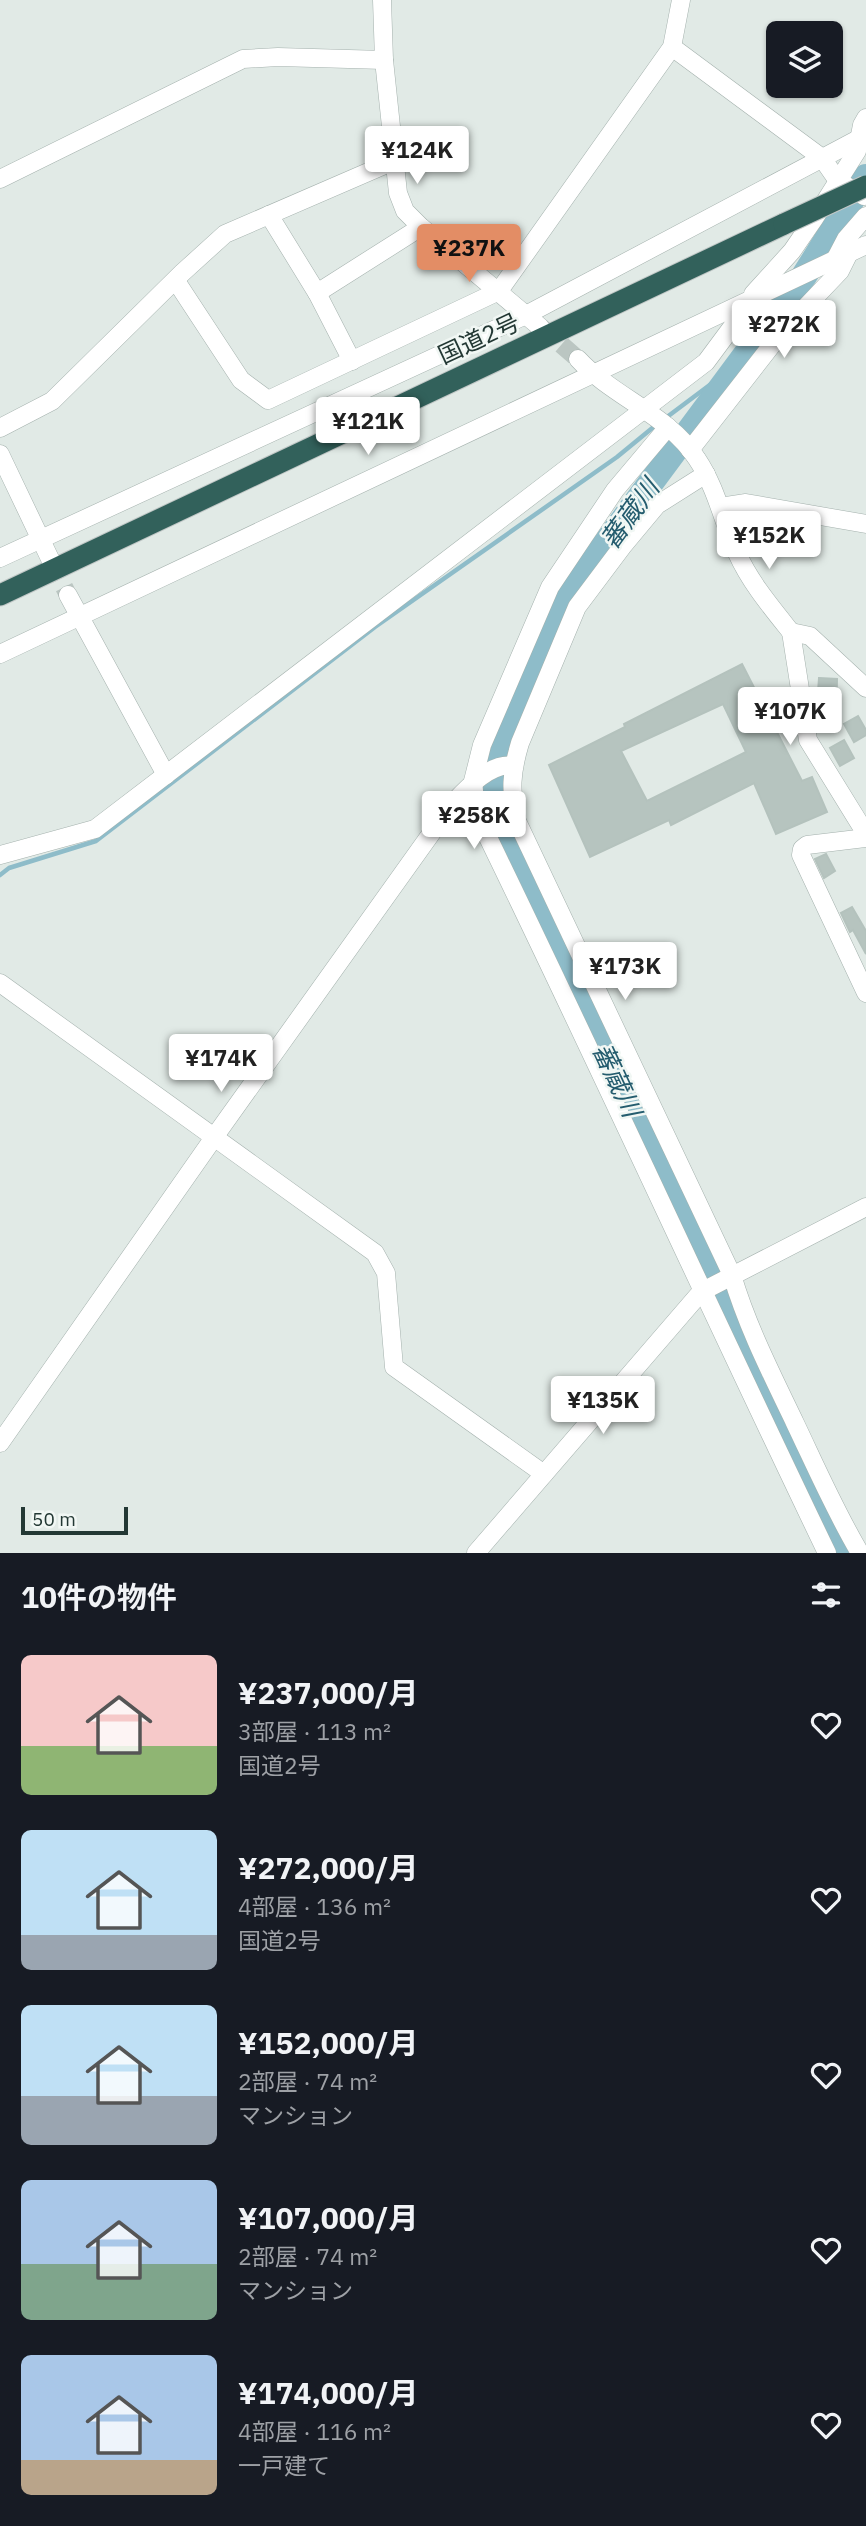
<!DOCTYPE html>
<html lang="ja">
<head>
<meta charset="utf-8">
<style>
  body { margin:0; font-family:"IBM Plex Sans","Noto Sans JP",sans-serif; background:#242831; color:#f1f3f6; height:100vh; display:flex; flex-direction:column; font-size:26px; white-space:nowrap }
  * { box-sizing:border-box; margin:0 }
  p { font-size:23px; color:#9ea1a6 }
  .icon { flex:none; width:38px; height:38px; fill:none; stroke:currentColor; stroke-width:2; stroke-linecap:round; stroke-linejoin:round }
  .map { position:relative; height:1553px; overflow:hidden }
  .drawer { display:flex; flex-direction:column; background:#171b24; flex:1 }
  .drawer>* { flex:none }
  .buttons { position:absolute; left:766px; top:21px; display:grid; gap:14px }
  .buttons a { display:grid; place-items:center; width:77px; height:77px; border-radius:10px; background:#171b24; box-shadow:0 2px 5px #0004; font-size:35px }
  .scale { position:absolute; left:21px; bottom:18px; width:107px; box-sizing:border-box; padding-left:7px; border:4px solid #233834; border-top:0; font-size:19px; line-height:24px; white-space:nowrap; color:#233834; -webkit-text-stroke:5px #f1f7f4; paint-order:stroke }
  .price { position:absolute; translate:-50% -60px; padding:0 16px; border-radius:7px; background:#fff; color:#222; font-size:23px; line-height:46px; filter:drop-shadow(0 2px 4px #0008) }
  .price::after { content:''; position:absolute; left:50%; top:42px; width:21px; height:16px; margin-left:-10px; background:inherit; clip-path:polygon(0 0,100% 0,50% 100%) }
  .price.current { background:#e38d65; color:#111 }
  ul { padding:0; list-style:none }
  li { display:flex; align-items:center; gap:21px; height:175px; padding:0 21px }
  li span { display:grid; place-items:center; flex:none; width:196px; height:140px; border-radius:10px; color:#555 }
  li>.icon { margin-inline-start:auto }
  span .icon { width:84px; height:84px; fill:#fffc; stroke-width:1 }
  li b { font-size:30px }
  h2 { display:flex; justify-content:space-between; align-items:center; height:84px; padding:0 21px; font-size:30px }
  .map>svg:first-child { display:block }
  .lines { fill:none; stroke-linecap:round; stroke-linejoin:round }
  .stream { stroke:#8ebcc9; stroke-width:4.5 }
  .river { stroke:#8ebcc9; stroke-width:26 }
  .building { fill:#b6c4bf; stroke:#b4c2bd; stroke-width:2; fill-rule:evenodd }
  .minor-tunnel { stroke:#bbc6c2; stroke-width:18; stroke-dasharray:18 9; stroke-linecap:butt }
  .minor-casing { stroke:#a4b1ad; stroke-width:19 }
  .highway-casing { stroke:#c1c7c6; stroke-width:23 }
  .minor { stroke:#fff; stroke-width:18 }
  .highway { stroke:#32615b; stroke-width:21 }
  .highway-bridge-casing { stroke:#c1c7c6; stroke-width:23; stroke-linecap:butt }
  .highway-bridge { stroke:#32615b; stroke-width:21 }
  .labels { text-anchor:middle; stroke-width:5; stroke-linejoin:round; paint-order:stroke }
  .street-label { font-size:24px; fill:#233834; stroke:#f1f7f4 }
  .water-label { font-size:26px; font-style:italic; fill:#245c6e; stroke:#f1f7f4 }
</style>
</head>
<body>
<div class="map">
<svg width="866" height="1553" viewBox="0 0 866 1553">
  <rect width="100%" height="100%" fill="#e1eae6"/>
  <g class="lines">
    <g class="stream">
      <polyline points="663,420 739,363"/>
      <polyline points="0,875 9,868 96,841 375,627 617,457 656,425"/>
    </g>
    <polyline class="river" points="841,1553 587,1015 537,904 492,815 492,787 504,746 561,608 575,585 804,276 866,177"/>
  </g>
  <g class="building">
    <path d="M742,664L802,781L812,777L827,812L776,834L754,783L671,825L669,820L590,857L549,765L625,727L624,724ZM723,704L746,752L647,801L621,751Z"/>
    <polygon points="819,678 837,679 836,721 816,720"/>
    <polygon points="858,716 866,730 866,735 854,742 844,724"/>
    <polygon points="844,740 854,758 840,766 830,748"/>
    <polygon points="826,854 835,871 824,878 815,859"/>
    <polygon points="852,907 866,931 866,954 853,930 850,932 841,913"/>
  </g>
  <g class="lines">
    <g class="minor-tunnel">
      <polyline points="541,327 578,359"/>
      <polyline points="52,563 68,595"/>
    </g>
    <defs>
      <g id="minor">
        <polyline points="382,0 384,60 398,193 405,211 421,227 540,327"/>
        <polyline points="672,47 822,158 838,181 864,196"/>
        <polyline points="0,179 243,59 278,57 384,60"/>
        <polyline points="269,215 317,293 352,361"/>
        <polyline points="835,260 846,239 866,216"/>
        <polyline points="176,281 241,380 268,400 499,291 672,47 681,0"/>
        <polyline points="317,293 421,227"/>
        <polyline points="753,294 792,251 814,219 857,151 862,125 866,118"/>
        <path d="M578,359C613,397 669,415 697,459C716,487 723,522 737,553C750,582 771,607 791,632L810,636L866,688"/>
        <path d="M668,427L615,490L550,587L482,745L473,781L475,801L481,823C599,1065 710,1310 827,1553"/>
        <polyline points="0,428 52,401 182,273 225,234 396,160"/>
        <polyline points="690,450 782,332 840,271 848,255"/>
        <polyline points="0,454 52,563"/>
        <path d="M706,474L657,505L622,547L577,607L520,743C511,773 510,791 517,821L732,1275C747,1326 772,1375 795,1423C816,1467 835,1511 860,1553"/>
        <polyline points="720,507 746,503 866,524"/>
        <polyline points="0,558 526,315 866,135"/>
        <polyline points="68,595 166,775"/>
        <polyline points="791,632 808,740 866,834"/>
        <polyline points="0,654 866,245"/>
        <polyline points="866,838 807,845 802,849 801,855 866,993"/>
        <polyline points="0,855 95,829 706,362 752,300"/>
        <polyline points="0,983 375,1253 386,1273 394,1367 544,1474"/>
        <path d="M0,1443L215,1136L453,803C467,788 491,762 513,766"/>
        <polyline points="476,1553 701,1292 866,1207"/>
      </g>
      <polyline id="highway" points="0,595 784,224"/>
    </defs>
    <use href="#minor" class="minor-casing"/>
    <use href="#highway" class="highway-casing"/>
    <use href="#minor" class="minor"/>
    <use href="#highway" class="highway"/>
    <defs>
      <polyline id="highway-bridge" points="784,224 866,186"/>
    </defs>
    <use href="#highway-bridge" class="highway-bridge-casing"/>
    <use href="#highway-bridge" class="highway-bridge"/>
  </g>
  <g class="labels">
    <g class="street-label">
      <text transform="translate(479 339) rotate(-25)" y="8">国道2号</text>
    </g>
    <g class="water-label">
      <text transform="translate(630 514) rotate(-54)" y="9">蕃蔵川</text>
      <text transform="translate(617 1080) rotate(65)" y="9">蕃蔵川</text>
    </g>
  </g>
</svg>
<div class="buttons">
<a><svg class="icon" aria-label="layers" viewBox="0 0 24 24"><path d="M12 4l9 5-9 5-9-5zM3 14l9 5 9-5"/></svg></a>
</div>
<div class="scale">50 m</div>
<b class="price" style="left:417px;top:186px">¥124K</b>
<b class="price current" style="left:469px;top:284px">¥237K</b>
<b class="price" style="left:784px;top:360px">¥272K</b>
<b class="price" style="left:368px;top:457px">¥121K</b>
<b class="price" style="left:769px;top:571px">¥152K</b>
<b class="price" style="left:790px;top:747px">¥107K</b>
<b class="price" style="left:474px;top:851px">¥258K</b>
<b class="price" style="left:625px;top:1002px">¥173K</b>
<b class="price" style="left:221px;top:1094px">¥174K</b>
<b class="price" style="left:603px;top:1436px">¥135K</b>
</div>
<section class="drawer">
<h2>10件の物件<svg class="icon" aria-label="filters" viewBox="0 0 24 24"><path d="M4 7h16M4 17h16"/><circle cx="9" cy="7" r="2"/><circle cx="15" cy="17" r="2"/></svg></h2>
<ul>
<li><span style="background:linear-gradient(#f6c9c9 65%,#8fb573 0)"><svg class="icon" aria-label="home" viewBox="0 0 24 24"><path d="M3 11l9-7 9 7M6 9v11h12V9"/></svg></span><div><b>¥237,000/月</b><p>3部屋 · 113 m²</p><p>国道2号</p></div><svg class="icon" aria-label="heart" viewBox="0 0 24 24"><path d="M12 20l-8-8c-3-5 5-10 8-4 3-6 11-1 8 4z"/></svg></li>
<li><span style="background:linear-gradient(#bfe0f5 75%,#9aa5b1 0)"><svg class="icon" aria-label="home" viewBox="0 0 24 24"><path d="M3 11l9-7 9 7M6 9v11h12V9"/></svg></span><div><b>¥272,000/月</b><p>4部屋 · 136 m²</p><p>国道2号</p></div><svg class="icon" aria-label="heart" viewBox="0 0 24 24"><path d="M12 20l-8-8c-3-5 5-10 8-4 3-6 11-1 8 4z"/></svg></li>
<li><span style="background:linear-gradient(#bfe0f5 65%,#9aa5b1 0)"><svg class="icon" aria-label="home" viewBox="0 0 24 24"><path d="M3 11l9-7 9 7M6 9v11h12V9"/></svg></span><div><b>¥152,000/月</b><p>2部屋 · 74 m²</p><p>マンション</p></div><svg class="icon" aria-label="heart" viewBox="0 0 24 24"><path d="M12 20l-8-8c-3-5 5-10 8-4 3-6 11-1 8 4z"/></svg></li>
<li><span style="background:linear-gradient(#a9c7e8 60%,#7fa58c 0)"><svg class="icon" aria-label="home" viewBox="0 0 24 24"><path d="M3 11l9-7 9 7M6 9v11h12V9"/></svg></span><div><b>¥107,000/月</b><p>2部屋 · 74 m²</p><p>マンション</p></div><svg class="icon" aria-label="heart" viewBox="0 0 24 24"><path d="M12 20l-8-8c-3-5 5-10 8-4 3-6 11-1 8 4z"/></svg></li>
<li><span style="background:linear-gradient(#a9c7e8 75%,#b9a48a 0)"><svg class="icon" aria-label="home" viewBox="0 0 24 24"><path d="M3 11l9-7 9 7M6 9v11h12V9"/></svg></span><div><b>¥174,000/月</b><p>4部屋 · 116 m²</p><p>一戸建て</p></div><svg class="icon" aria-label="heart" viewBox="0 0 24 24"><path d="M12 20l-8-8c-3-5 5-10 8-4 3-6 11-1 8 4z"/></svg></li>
</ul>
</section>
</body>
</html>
